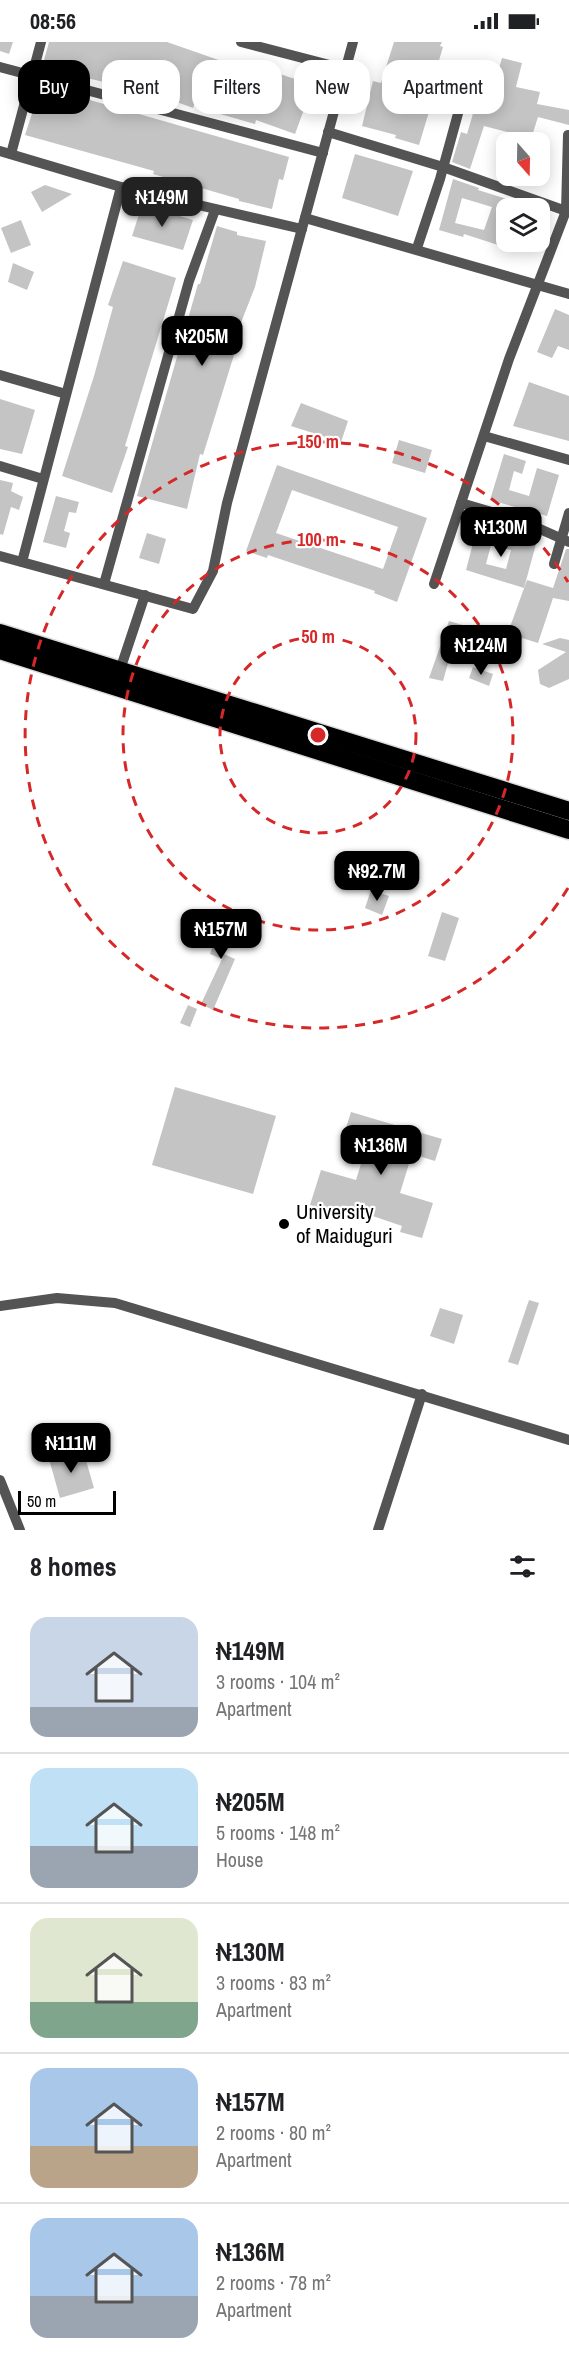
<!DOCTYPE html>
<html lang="en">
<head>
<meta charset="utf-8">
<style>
  body { margin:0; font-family:"Archivo Narrow",sans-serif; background:#f6f6f6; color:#202124; height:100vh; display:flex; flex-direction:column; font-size:22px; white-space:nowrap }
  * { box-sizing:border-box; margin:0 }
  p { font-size:20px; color:#757577 }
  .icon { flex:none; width:33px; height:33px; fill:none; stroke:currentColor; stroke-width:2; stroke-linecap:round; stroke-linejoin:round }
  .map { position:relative; height:1488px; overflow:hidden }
  .details { display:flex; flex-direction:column; background:#fff; flex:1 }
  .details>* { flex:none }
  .banner { position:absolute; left:18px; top:18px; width:534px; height:54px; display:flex; gap:12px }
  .needle { width:39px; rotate:160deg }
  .tools { position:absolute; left:496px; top:90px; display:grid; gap:12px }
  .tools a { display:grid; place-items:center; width:54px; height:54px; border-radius:12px; background:#fff; box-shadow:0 3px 15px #0003; font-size:30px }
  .scale { position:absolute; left:18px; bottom:15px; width:98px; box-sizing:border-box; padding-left:6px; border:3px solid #000; border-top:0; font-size:16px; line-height:21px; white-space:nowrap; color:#000; -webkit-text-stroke:4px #fff; paint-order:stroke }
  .price { position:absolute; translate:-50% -51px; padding:0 14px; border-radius:12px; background:#000; color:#fff; font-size:20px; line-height:39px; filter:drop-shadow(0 2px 3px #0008) }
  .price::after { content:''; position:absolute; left:50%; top:36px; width:18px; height:14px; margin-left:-9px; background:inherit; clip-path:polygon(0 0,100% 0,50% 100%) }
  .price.selected { background:#222; color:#fff }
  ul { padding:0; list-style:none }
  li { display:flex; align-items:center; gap:18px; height:150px; padding:0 30px }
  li+li { border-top:2px solid #e0e0e0 }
  li span { display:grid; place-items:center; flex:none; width:168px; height:120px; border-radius:18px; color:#555 }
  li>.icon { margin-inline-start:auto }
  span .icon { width:72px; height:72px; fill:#fffc; stroke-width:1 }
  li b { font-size:26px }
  h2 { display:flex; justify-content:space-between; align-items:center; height:72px; padding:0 30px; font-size:26px }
  .chip { padding:0 21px; border-radius:18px; background:#fff; box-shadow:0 3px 15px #0003; font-size:21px; line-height:54px }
  .chip.selected { background:#000; color:#fff }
  .status { display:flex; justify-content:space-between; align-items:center; height:42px; padding:0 30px; background:#fff; direction:ltr }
  .status svg { height:16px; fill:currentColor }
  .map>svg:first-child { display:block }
  .building { fill:#c4c4c4; fill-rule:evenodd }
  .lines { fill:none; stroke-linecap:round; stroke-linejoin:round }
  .highway-casing { stroke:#dbdbdb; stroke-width:21 }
  .street { stroke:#545454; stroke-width:10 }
  .highway { stroke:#000; stroke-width:18 }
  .ring { fill:none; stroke:#d62828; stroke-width:3; stroke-dasharray:10 8 }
  .poi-dot { fill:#000; stroke:#fff; stroke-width:2 }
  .labels { text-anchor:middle; stroke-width:4.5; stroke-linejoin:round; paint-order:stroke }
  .poi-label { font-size:21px; fill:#000; stroke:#fff; text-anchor:start }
  .centre { fill:#d62828; stroke:#fff; stroke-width:3 }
  .ring-label { font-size:18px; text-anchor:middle; font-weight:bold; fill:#d62828; stroke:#fff; stroke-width:4.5; stroke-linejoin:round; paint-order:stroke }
</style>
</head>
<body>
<div class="status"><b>08:56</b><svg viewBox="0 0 49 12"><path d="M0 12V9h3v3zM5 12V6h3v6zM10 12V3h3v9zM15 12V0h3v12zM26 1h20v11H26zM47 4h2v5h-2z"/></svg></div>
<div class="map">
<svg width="569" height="1488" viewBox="0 0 569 1488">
  <rect width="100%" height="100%" fill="#fff"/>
  <g class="building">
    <polygon points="0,0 13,0 9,12 0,9"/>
    <polygon points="49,0 167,0 233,23 233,20 276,34 277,31 313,43 295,92 256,78 255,82 220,72 221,68 195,60 193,66 155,52 87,36 89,31 44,18"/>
    <polygon points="394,0 442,0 440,4 443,5 429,52 434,53 419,103 395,96 396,93 362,84 373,39 381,41"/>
    <polygon points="502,16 522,21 516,45 540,50 537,62 569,68 569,83 538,75 530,100 504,100 507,90 484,84 470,127 452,120 461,90 467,92 474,68 486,71"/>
    <polygon points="41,44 289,115 283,138 279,137 272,167 239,159 239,157 153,132 154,129 25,93"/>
    <polygon points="355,112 413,129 398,174 342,156"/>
    <path d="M453,137L479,146L478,148L529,164L528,166H507V176L498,203L464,192L463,195L439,188ZM462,156L492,165L484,188L455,181Z"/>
    <polygon points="45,143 72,152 42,170 31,150"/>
    <polygon points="142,163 193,178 183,208 132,194"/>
    <polygon points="21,178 31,203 11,211 1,186"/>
    <polygon points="217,184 237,190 237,193 266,199 255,245 229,311 234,313 203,413 200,412 187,467 137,454 198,242 200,242"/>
    <polygon points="123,219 176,236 125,404 128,405 112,451 62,434 94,334 113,265 108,263"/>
    <polygon points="13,221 34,230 27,248 8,240"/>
    <polygon points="555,267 569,273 569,308 558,304 552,316 537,310"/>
    <polygon points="529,340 569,354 569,399 513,384"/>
    <polygon points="0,357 35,368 22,412 0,407"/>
    <polygon points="301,361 348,379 341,400 291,384"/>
    <polygon points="399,398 432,408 425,431 392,421"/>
    <polygon points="504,412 526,419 522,432 514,429 509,448 529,454 537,426 559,433 547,474 490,458"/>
    <path d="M277,423L427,476L397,560L374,551L375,549L268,513L267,516L246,509ZM292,448L398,485L383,527L276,491Z"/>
    <polygon points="0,438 13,441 11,449 23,455 19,468 11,465 3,493 0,492"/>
    <polygon points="56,454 79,460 76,471 69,470 64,489 70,491 66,506 43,500"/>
    <path d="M477,486L536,502L524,546L466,528ZM491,503L511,508L506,527L486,522Z"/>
    <polygon points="147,491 166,497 159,522 139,516"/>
    <polygon points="566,507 569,507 569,559 553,556 538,601 522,596 516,617 476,605 472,621 450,614 443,639 429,636 449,579 506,596 527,538 553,546"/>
    <polygon points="560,596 569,598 569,637 549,646 540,642 538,628 566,610 542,602"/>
    <polygon points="473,625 493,632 489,644 469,636"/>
    <polygon points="371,848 389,854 382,873 365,866"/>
    <polygon points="226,870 239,874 223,915 224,912 235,917 213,968 201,962 222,917 210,912"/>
    <polygon points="442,870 459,876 445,919 428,914"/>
    <polygon points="188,963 197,967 190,985 180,981"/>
    <polygon points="175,1045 276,1074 253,1152 152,1123"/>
    <polygon points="351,1070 442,1097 435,1119 412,1112 400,1151 433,1161 422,1196 400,1190 402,1184 358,1169 357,1171 334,1164 332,1169 310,1163 321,1128 356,1138 368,1099 344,1092"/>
    <polygon points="529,1258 539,1261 518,1323 508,1320"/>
    <polygon points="440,1266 463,1273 454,1302 430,1294"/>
    <polygon points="83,1408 94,1446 60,1456 49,1417"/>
  </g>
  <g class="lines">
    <defs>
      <g id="highway">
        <polyline points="0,591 569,769"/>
        <polyline points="0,608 569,788"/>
      </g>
    </defs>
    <use href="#highway" class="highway-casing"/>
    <g class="street">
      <polyline points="241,0 345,27"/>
      <polyline points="0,25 323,111"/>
      <polyline points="328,90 443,125 569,170"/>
      <polyline points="0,109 121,145 302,187"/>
      <polyline points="11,112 41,0"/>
      <polyline points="305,176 569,252"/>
      <polyline points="417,206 440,137 470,28"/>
      <polyline points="0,333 66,352"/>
      <polyline points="484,394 569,418"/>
      <polyline points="0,424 43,437"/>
      <polyline points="461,461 522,479 569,500"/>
      <polyline points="0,514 193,567 213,529 227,461 353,0"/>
      <polyline points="22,520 121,145"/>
      <polyline points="554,522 569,471"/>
      <polyline points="104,542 189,239 215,168"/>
      <polyline points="434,542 509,317 566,169 568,93"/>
      <polyline points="120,628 145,553"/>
      <polyline points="0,1264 57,1256 115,1261 569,1398"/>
      <polyline points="0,1438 20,1488"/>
      <polyline points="378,1488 422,1352"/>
    </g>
    <use href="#highway" class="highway"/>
  </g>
  <g class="ring">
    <circle cx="318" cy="693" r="98"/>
    <circle cx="318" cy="693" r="195"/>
    <path d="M568 846A293 293 0 1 1 568 540"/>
  </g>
  <circle class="poi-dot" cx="284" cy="1182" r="6"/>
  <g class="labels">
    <g class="poi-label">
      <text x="296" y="1177">University<tspan x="296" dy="24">of Maiduguri</tspan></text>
    </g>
  </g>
  <circle cx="318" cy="693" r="9" class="centre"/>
  <g class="ring-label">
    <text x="318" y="406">150 m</text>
    <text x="318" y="504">100 m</text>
    <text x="318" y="601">50 m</text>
  </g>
</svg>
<div class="tools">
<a><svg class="needle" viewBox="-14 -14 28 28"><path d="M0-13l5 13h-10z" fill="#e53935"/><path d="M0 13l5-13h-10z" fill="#757577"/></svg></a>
<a><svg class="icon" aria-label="layers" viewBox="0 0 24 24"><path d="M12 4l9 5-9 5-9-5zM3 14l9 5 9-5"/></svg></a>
</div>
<div class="scale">50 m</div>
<b class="price selected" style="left:162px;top:186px">₦149M</b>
<b class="price" style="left:202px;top:325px">₦205M</b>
<b class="price" style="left:501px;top:516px">₦130M</b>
<b class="price" style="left:481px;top:634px">₦124M</b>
<b class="price" style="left:377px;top:860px">₦92.7M</b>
<b class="price" style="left:221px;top:918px">₦157M</b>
<b class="price" style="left:381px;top:1134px">₦136M</b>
<b class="price" style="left:71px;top:1432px">₦111M</b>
<div class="banner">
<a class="chip selected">Buy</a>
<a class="chip">Rent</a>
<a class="chip">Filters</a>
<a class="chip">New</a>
<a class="chip">Apartment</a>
</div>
</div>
<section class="details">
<h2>8 homes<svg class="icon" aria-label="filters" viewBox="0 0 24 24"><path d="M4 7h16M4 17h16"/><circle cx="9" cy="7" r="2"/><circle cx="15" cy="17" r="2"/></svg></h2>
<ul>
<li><span style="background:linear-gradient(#c9d6e8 75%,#9aa5b1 0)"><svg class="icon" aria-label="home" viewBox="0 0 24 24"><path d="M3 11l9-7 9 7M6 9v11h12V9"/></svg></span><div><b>₦149M</b><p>3 rooms · 104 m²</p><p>Apartment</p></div></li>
<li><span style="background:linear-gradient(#bfe0f5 65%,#9aa5b1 0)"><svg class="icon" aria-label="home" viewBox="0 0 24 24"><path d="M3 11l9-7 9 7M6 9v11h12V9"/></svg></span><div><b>₦205M</b><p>5 rooms · 148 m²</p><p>House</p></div></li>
<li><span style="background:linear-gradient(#dfe7d0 70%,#7fa58c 0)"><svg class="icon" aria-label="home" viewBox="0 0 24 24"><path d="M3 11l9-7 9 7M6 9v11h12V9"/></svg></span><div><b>₦130M</b><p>3 rooms · 83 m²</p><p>Apartment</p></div></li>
<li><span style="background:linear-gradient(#a9c7e8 65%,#b9a48a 0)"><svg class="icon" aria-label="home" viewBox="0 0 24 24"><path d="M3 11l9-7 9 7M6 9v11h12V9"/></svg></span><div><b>₦157M</b><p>2 rooms · 80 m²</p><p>Apartment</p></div></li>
<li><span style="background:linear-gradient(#a9c7e8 65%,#9aa5b1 0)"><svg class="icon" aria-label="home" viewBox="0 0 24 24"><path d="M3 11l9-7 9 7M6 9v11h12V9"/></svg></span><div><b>₦136M</b><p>2 rooms · 78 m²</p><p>Apartment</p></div></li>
</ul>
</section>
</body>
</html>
